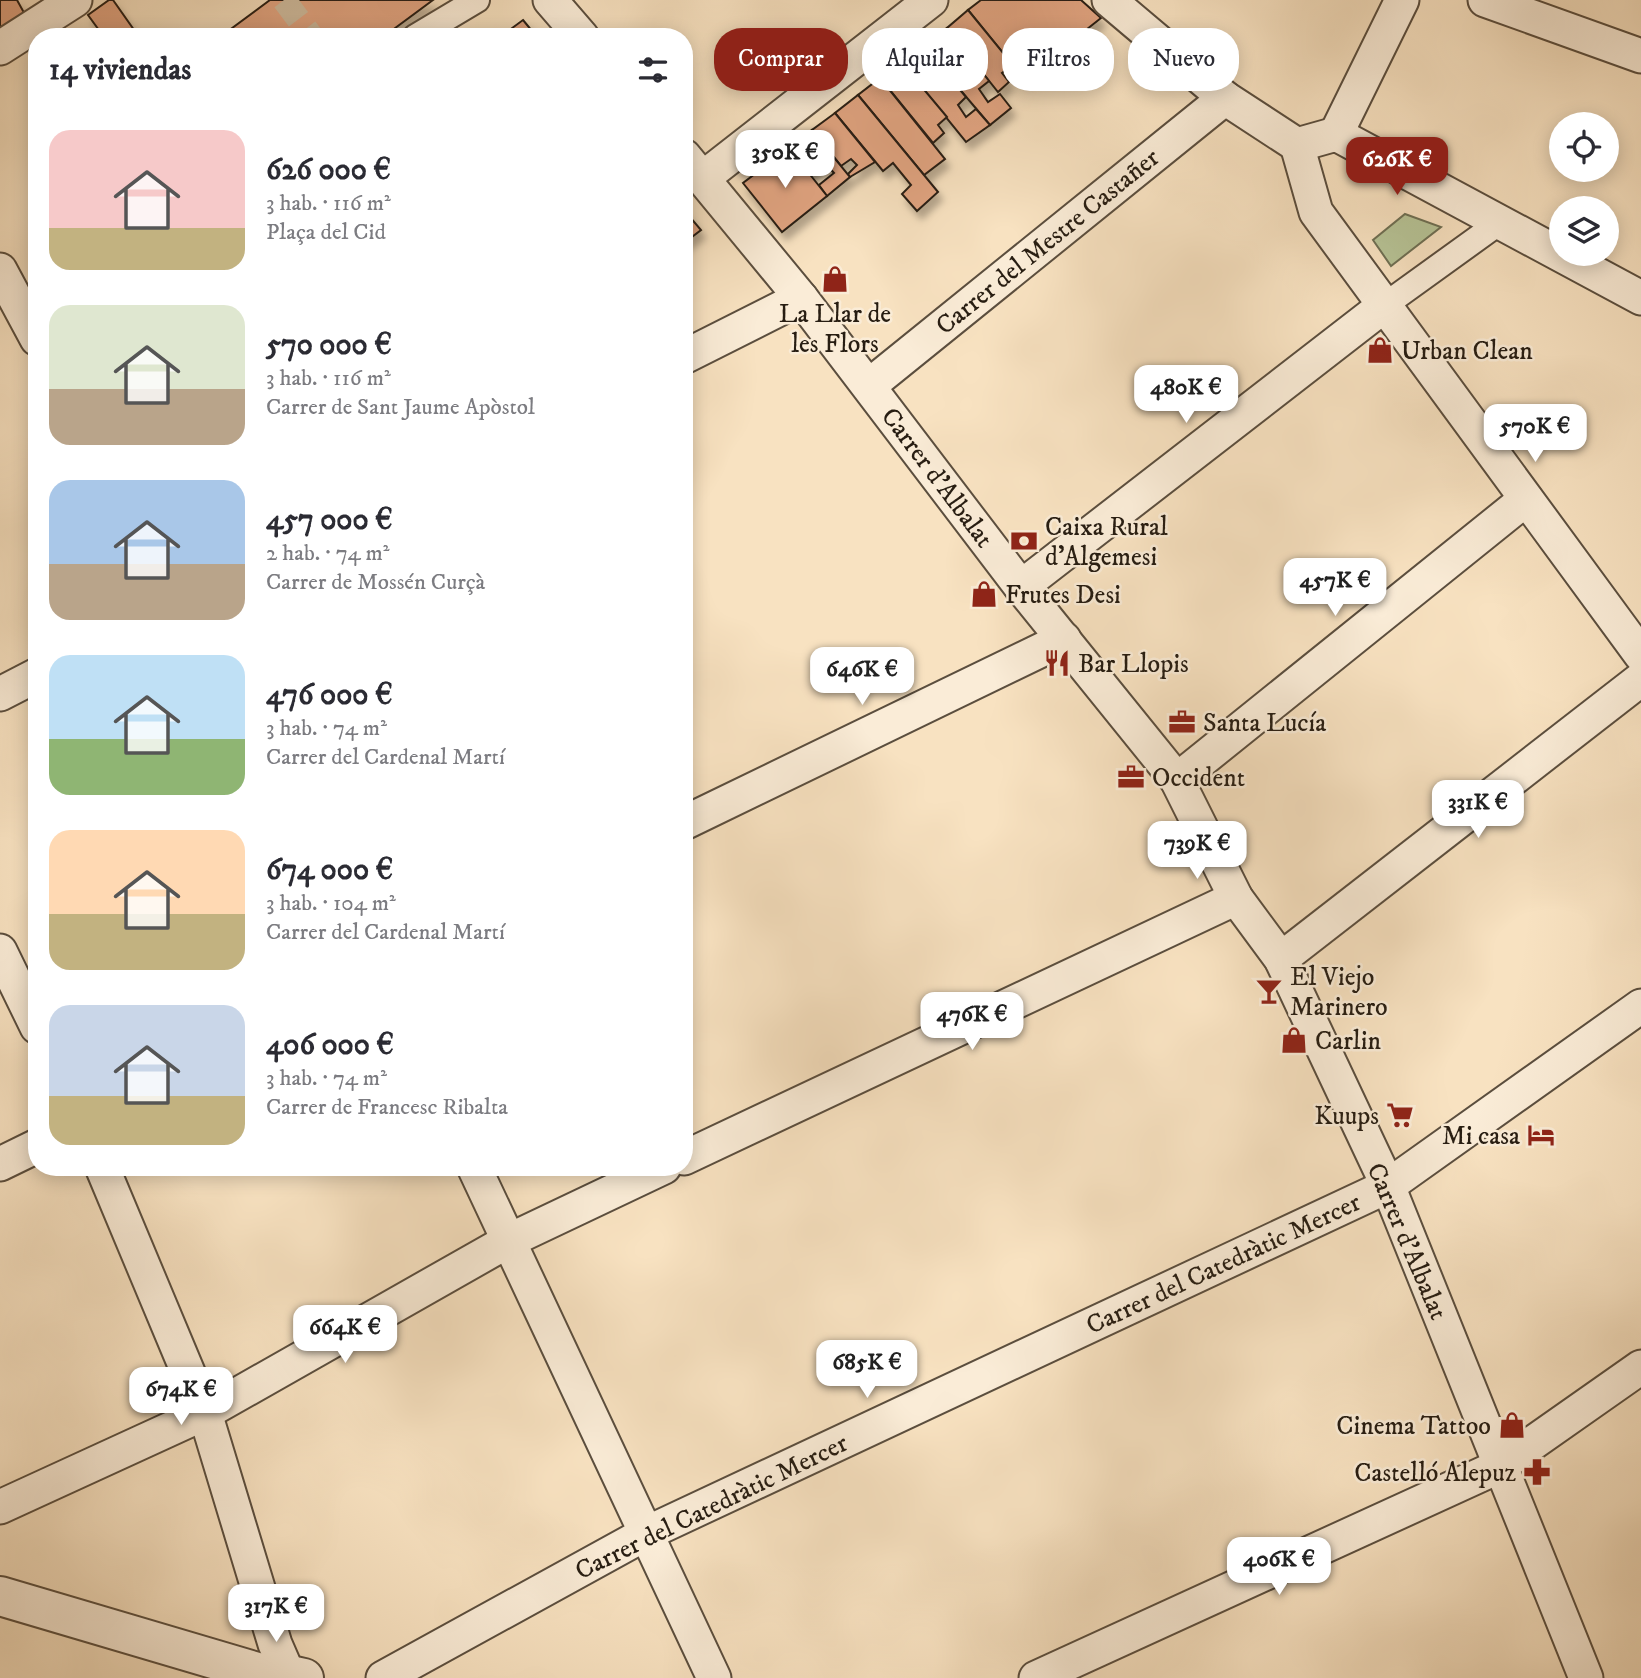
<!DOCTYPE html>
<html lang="es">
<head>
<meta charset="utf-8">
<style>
  body { margin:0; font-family:"IM FELL DW Pica",serif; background:#f2f2f3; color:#2b2b33; height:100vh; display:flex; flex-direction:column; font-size:26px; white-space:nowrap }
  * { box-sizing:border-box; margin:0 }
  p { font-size:23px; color:#7c7c81 }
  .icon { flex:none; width:38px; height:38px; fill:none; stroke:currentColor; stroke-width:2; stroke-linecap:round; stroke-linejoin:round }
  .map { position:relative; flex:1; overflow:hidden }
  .side { position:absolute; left:28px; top:28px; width:665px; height:1148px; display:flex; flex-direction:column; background:#fff; border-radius:28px; box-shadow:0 4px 18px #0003 }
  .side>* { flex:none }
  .top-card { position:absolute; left:714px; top:28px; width:665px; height:63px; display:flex; gap:14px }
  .controls { position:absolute; left:1549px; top:112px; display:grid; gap:14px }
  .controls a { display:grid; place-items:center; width:70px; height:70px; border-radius:50%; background:#fff; box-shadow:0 4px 18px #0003; font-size:35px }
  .price { position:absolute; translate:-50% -60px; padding:0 16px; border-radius:14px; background:#fff; color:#222; font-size:23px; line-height:46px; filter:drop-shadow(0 2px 4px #0008) }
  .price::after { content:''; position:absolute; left:50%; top:42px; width:21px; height:16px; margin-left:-10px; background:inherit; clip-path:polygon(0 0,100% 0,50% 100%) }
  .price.on { background:#8f2418; color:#fff }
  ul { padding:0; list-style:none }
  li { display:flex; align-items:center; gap:21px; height:175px; padding:0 21px }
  li span { display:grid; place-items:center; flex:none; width:196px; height:140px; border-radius:21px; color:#555 }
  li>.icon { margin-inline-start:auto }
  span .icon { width:84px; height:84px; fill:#fffc; stroke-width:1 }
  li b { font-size:30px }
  h2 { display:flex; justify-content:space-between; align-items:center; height:84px; padding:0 21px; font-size:30px }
  .chip { padding:0 24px; border-radius:28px; background:#fff; box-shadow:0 4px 18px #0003; font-size:24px; line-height:63px }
  .chip.on { background:#8f2418; color:#fff }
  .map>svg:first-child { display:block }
  .green { fill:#b7c497; stroke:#6f7054; stroke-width:2 }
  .building { fill:#e1a481; stroke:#271d12; stroke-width:2; filter:url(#shadow) }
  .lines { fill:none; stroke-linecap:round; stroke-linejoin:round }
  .pedestrian-tunnel { stroke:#cebb9e; stroke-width:24; stroke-dasharray:24 12; stroke-linecap:butt }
  .pedestrian-casing { stroke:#5b4e3e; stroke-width:28 }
  .minor-casing { stroke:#5b4e3e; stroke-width:37 }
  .tertiary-casing { stroke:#5b4e3e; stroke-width:42 }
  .pedestrian { stroke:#faecd7; stroke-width:24 }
  .minor { stroke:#faecd7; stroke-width:33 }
  .tertiary { stroke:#faecd7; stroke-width:38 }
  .labels { text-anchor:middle; stroke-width:5; stroke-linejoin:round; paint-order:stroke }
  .street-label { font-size:26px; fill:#271d12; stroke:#faecd7 }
  .poi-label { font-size:26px; fill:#271d12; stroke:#faecd7; text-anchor:start }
</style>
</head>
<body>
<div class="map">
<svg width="1641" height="1678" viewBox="0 0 1641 1678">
  <defs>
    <filter id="shadow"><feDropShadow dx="4.5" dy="8" stdDeviation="3.5" flood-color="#0004"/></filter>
  </defs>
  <rect width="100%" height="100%" fill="#f8e2c1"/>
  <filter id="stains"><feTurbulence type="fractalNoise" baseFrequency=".00286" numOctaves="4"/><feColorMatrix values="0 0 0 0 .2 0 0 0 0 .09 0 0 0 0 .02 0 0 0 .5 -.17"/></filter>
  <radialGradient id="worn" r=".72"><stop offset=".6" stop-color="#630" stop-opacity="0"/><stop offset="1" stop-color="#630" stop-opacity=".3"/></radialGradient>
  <polygon class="green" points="1405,214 1441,227 1391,266 1373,240"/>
  <g class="building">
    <polygon points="0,0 17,0 28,20 0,35"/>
    <polygon points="109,0 113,0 139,37 104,37 88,15"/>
    <polygon points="270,0 433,0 383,37 220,37"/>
    <polygon points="981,0 1081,0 1101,18 1024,79 968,10"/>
    <polygon points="968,10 1013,65 1002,73 1009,82 998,92 947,28"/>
    <polygon points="523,20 537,37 500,37"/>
    <polygon points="947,28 989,81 979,89 988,102 1000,94 1011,108 990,125 923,46"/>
    <polygon points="923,46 966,97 958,105 966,117 976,109 990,125 966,142 901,62"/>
    <polygon points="901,62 947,117 938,125 944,133 933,143 880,78"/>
    <polygon points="880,78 945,159 924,175 858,95"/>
    <polygon points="858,95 938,192 917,211 902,194 911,185 893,163 883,171 835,113"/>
    <polygon points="835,113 875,162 850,177 848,174 857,165 851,159 841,166 812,130"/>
    <polygon points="812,130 824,144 819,147 828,158 832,155 850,177 827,196 819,185 834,173 824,162 809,174 789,148"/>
    <polygon points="789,148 827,196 782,232 743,183"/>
    <polygon points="684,210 701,230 684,243"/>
  </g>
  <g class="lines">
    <polyline class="pedestrian-tunnel" points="284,0 312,37"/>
    <defs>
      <g id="pedestrian">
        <polyline points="415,37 477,0"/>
        <polyline points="1385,305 1500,222"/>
      </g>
      <g id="minor">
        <polyline points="550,0 582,37"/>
        <polyline points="1109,0 1225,98 1297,145"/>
        <polyline points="1485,0 1641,56"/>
        <polyline points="0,48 75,0"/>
        <polyline points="1336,134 1402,0"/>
        <polyline points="1297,145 1316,212 1641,655"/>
        <polyline points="1297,145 1336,134 1641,298"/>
        <polyline points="684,156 801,298 1021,587 1177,780 1236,898 1281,959 1388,1186 1586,1678"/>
        <polyline points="703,178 931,0"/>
        <polyline points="0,270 37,339"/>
        <polyline points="684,357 801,298"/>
        <polyline points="870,385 1225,98"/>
        <polyline points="1021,587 1385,305"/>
        <polyline points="0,694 37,675"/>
        <polyline points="1177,780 1526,499"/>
        <polyline points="684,823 1064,639"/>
        <polyline points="0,951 37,1027"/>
        <polyline points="1281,959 1641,679"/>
        <polyline points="684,1158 1236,898"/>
        <polyline points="0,1164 37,1146"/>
        <polyline points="102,1167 205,1413 275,1644 288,1674"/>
        <polyline points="474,1167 714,1678"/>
        <polyline points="0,1507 205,1413 508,1241 664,1167"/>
        <polyline points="383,1678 645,1534 1388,1186 1641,1006"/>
        <polyline points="1036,1678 1500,1466 1641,1367"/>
      </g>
      <g id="tertiary">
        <polyline points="0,1596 264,1674"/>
        <path d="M249,1678C268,1673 284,1673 304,1678"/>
      </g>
    </defs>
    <use href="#pedestrian" class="pedestrian-casing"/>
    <use href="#minor" class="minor-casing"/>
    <use href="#tertiary" class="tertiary-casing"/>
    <use href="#pedestrian" class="pedestrian"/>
    <use href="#minor" class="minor"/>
    <use href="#tertiary" class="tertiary"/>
  </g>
  <defs>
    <symbol id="shop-bare" viewBox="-9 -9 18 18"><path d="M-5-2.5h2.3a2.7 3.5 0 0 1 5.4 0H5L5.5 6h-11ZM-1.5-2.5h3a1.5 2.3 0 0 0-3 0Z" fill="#8f2418" stroke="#faecd7" stroke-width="2.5" paint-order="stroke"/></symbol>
    <symbol id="bank-bare" viewBox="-9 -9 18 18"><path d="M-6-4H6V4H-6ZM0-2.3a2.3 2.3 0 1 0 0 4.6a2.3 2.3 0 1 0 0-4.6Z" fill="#8f2418" stroke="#faecd7" stroke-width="2.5" paint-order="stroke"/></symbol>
    <symbol id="restaurant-bare" viewBox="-9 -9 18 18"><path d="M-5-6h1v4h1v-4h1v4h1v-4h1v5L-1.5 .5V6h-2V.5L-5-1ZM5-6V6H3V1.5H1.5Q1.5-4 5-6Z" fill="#8f2418" stroke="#faecd7" stroke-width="2.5" paint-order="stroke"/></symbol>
    <symbol id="office-bare" viewBox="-9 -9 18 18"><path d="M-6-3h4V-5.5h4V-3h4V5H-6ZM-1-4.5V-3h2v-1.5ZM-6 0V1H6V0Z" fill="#8f2418" stroke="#faecd7" stroke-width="2.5" paint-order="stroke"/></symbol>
    <symbol id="bar-bare" viewBox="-9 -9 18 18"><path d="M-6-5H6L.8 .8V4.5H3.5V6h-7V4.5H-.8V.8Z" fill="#8f2418" stroke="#faecd7" stroke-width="2.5" paint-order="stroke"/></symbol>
    <symbol id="supermarket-bare" viewBox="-9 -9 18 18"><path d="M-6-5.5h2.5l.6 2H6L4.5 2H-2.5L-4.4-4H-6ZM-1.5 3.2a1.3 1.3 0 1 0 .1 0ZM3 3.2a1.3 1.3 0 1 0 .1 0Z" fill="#8f2418" stroke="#faecd7" stroke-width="2.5" paint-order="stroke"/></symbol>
    <symbol id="hotel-bare" viewBox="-9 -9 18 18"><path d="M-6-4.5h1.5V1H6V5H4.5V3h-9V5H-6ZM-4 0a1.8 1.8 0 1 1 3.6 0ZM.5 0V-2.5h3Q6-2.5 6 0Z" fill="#8f2418" stroke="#faecd7" stroke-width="2.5" paint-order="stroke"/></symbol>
    <symbol id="pharmacy-bare" viewBox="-9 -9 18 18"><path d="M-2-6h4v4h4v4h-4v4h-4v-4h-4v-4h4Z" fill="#8f2418" stroke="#faecd7" stroke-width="2.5" paint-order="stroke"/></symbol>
  </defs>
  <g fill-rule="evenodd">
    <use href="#shop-bare" x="816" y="260" width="38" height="38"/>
    <use href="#shop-bare" x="1361" y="331" width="38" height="38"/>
    <use href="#bank-bare" x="1005" y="522" width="38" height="38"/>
    <use href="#shop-bare" x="965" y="575" width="38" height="38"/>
    <use href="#restaurant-bare" x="1038" y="644" width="38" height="38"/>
    <use href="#office-bare" x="1163" y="703" width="38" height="38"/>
    <use href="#office-bare" x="1112" y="758" width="38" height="38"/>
    <use href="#bar-bare" x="1250" y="972" width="38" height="38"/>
    <use href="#shop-bare" x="1275" y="1021" width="38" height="38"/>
    <use href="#supermarket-bare" x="1381" y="1096" width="38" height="38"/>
    <use href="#hotel-bare" x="1522" y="1116" width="38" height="38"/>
    <use href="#shop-bare" x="1493" y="1406" width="38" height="38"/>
    <use href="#pharmacy-bare" x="1518" y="1453" width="38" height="38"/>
  </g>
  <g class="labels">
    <g class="street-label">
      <text transform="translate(1047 241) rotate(-39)" y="9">Carrer del Mestre Castañer</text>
      <text transform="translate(938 477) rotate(53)" y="9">Carrer d'Albalat</text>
      <text transform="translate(1408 1241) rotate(67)" y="9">Carrer d'Albalat</text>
      <text transform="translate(1223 1263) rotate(-25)" y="9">Carrer del Catedràtic Mercer</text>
      <text transform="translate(711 1506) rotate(-26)" y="9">Carrer del Catedràtic Mercer</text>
    </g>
    <g class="poi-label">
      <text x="835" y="322" text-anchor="middle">La Llar de<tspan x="835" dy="30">les Flors</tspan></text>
      <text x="1401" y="359">Urban Clean</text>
      <text x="1045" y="535">Caixa Rural<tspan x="1045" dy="30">d'Algemesi</tspan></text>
      <text x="1005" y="603">Frutes Desi</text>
      <text x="1078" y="672">Bar Llopis</text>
      <text x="1203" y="731">Santa Lucía</text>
      <text x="1152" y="786">Occident</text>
      <text x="1290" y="985">El Viejo<tspan x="1290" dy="30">Marinero</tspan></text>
      <text x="1315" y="1049">Carlin</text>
      <text x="1379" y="1124" text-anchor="end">Kuups</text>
      <text x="1520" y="1144" text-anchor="end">Mi casa</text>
      <text x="1491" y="1434" text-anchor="end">Cinema Tattoo</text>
      <text x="1516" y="1481" text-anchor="end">Castelló Alepuz</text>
    </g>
  </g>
  <rect width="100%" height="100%" filter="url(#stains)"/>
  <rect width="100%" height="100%" fill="url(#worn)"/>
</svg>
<div class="controls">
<a><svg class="icon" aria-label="locate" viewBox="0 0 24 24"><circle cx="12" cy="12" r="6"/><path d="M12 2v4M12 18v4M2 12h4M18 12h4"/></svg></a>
<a><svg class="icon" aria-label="layers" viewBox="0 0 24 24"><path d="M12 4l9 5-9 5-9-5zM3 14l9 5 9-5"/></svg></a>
</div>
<b class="price" style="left:785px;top:190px">350K €</b>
<b class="price on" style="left:1397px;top:197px">626K €</b>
<b class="price" style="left:1186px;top:425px">480K €</b>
<b class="price" style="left:1535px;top:464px">570K €</b>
<b class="price" style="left:1335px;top:618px">457K €</b>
<b class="price" style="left:862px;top:707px">646K €</b>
<b class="price" style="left:1478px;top:840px">331K €</b>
<b class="price" style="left:1197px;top:881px">739K €</b>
<b class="price" style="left:972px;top:1052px">476K €</b>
<b class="price" style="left:345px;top:1365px">664K €</b>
<b class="price" style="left:867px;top:1400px">685K €</b>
<b class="price" style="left:181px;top:1427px">674K €</b>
<b class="price" style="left:1279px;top:1597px">406K €</b>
<b class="price" style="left:276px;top:1644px">317K €</b>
<div class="top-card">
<a class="chip on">Comprar</a>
<a class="chip">Alquilar</a>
<a class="chip">Filtros</a>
<a class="chip">Nuevo</a>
</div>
<section class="side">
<h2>14 viviendas<svg class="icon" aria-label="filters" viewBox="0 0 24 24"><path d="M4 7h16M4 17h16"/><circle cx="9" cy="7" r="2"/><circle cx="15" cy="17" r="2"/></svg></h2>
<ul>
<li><span style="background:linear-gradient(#f6c9c9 70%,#c2b280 0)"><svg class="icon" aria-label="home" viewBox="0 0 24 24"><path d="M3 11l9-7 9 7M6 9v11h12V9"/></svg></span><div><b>626 000 €</b><p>3 hab. · 116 m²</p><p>Plaça del Cid</p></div></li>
<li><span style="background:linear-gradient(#dfe7d0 60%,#b9a48a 0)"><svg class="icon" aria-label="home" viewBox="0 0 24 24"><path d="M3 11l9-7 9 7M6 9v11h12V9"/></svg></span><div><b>570 000 €</b><p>3 hab. · 116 m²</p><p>Carrer de Sant Jaume Apòstol</p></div></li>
<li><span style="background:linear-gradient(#a9c7e8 60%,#b9a48a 0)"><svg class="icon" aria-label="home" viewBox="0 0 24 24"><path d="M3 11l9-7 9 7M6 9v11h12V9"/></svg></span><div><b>457 000 €</b><p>2 hab. · 74 m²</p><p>Carrer de Mossén Curçà</p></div></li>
<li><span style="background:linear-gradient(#bfe0f5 60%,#8fb573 0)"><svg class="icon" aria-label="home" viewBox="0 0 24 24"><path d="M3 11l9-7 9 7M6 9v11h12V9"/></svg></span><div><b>476 000 €</b><p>3 hab. · 74 m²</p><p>Carrer del Cardenal Martí</p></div></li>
<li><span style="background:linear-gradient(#ffd9b3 60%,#c2b280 0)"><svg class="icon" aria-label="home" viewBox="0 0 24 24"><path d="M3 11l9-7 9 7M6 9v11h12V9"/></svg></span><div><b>674 000 €</b><p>3 hab. · 104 m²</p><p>Carrer del Cardenal Martí</p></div></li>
<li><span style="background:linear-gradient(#c9d6e8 65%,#c2b280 0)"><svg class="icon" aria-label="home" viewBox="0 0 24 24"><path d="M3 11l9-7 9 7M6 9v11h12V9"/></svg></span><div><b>406 000 €</b><p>3 hab. · 74 m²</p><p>Carrer de Francesc Ribalta</p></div></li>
</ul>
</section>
</div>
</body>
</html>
